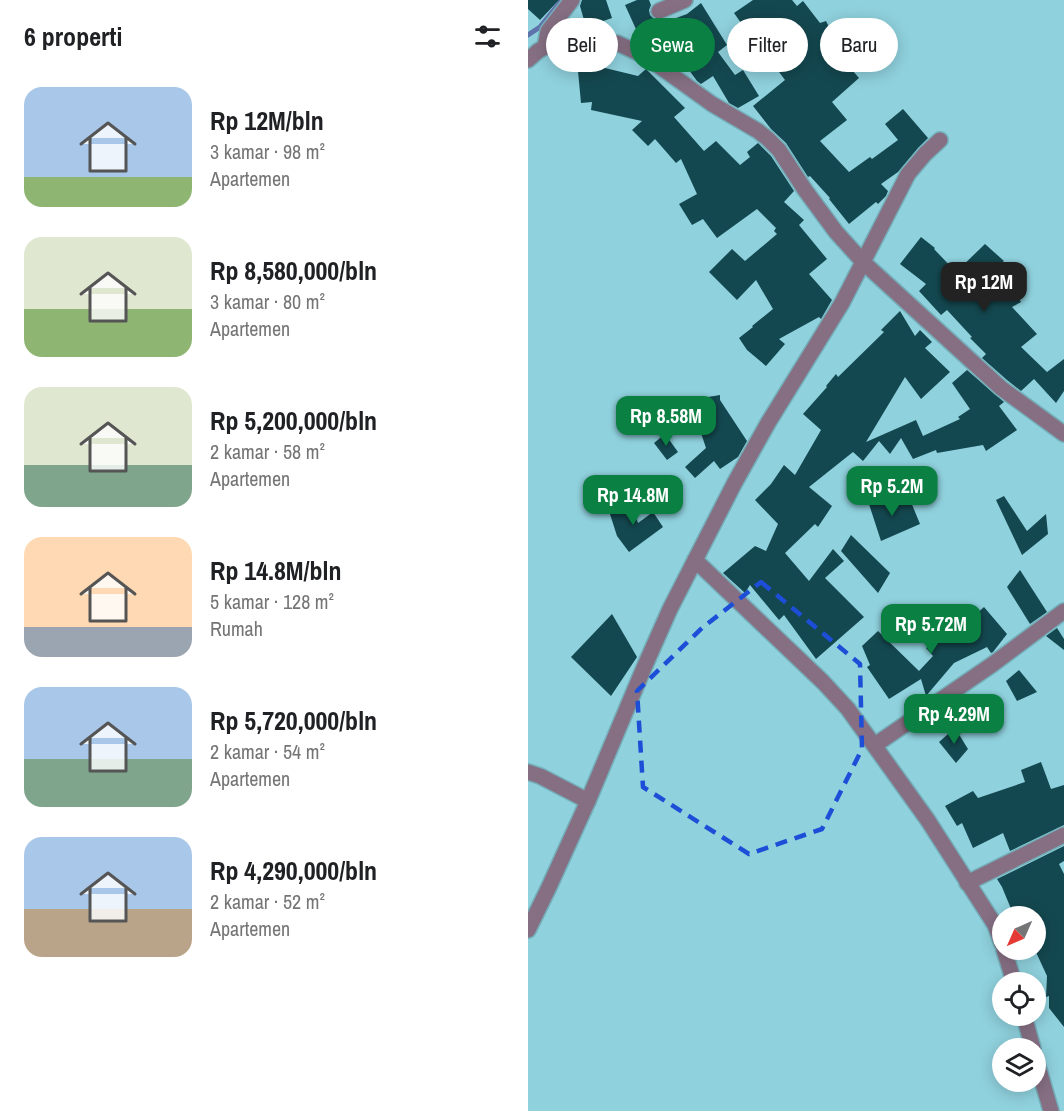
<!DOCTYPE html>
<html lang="id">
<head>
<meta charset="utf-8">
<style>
  body { margin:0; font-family:"Archivo Narrow",sans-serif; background:#f6f6f6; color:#202124; height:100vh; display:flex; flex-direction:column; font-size:22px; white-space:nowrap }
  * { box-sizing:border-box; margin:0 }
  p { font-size:20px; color:#757577 }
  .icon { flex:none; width:33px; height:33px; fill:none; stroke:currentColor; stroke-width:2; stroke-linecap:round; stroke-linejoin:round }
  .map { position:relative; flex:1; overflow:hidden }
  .details { display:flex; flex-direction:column; background:#fff; width:528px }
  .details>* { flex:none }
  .hud { position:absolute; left:18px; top:18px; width:428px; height:54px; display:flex; gap:12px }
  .needle { width:39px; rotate:225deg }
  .buttons { position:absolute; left:464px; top:906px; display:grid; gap:12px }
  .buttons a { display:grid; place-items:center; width:54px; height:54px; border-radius:50%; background:#fff; box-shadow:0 3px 15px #0003; font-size:30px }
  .price { position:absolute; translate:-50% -51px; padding:0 14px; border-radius:12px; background:#0b8043; color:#fff; font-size:20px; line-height:39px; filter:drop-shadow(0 2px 3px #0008) }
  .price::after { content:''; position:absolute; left:50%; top:36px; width:18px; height:14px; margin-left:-9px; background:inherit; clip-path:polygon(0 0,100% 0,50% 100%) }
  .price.active { background:#222; color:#fff }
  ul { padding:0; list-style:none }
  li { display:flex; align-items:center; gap:18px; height:150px; padding:0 24px }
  li span { display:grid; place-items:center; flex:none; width:168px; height:120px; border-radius:18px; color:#555 }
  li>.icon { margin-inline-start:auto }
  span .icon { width:72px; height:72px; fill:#fffc; stroke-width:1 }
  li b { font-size:26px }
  h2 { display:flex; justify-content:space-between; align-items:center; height:72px; padding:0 24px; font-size:26px }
  .tag { padding:0 21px; border-radius:27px; background:#fff; box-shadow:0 3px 15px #0003; font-size:21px; line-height:54px }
  .tag.active { background:#0b8043; color:#fff }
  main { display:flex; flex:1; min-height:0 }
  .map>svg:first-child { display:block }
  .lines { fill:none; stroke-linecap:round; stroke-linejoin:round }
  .stream { stroke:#5f72ab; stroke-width:5 }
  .building { fill:#144850 }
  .minor-casing { stroke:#74aeb9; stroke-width:18 }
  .minor { stroke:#866f83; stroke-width:15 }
  .marked { fill:none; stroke:#1d4ed8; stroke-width:4.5; stroke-dasharray:12 8; stroke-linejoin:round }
</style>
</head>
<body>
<main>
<section class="details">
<h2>6 properti<svg class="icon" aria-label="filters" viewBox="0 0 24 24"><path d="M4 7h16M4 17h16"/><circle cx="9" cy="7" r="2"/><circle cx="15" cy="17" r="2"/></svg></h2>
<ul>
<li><span style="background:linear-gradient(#a9c7e8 75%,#8fb573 0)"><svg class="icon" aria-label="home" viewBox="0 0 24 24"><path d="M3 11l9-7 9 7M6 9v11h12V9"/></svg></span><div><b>Rp 12M/bln</b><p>3 kamar · 98 m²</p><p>Apartemen</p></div></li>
<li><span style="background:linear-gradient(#dfe7d0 60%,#8fb573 0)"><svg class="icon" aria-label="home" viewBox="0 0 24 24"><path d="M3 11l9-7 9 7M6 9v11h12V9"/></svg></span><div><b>Rp 8,580,000/bln</b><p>3 kamar · 80 m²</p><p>Apartemen</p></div></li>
<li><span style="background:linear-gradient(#dfe7d0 65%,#7fa58c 0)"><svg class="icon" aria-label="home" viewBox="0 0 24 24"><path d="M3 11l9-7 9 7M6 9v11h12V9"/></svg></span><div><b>Rp 5,200,000/bln</b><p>2 kamar · 58 m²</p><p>Apartemen</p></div></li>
<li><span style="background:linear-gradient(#ffd9b3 75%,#9aa5b1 0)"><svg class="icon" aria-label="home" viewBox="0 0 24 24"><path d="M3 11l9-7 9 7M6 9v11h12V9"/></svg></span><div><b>Rp 14.8M/bln</b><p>5 kamar · 128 m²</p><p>Rumah</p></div></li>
<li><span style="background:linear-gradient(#a9c7e8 60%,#7fa58c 0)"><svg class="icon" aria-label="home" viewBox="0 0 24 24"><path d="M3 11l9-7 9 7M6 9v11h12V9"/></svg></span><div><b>Rp 5,720,000/bln</b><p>2 kamar · 54 m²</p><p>Apartemen</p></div></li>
<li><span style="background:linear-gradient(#a9c7e8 60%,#b9a48a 0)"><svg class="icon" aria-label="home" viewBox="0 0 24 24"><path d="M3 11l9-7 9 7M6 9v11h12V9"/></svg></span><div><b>Rp 4,290,000/bln</b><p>2 kamar · 52 m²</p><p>Apartemen</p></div></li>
</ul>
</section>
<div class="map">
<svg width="536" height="1111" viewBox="0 0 536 1111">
  <rect width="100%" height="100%" fill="#8fd1dd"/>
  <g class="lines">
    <polyline class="stream" points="0,35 12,27 34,0"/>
  </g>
  <g class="building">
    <polygon points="0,0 31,0 12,20 0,9"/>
    <polygon points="54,0 78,0 84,18 58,27 52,6"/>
    <polygon points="109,0 121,0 123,5 121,10 122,15 126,19 130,21 132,24 159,14 173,3 199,45 190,52 207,75 215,70 231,96 210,108 201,103 185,76 173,84 169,81 147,51 134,56 119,46 115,37 112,38 97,5"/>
    <polygon points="225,0 264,0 269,6 275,1 292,23 298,21 310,45 305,48 331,78 304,102 319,120 292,141 321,172 342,157 344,159 370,140 357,124 375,109 400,138 390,148 370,172 353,184 360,191 358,196 350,204 348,202 321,224 301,199 302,198 282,176 280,177 258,143 243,129 225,106 257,80 237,53 246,46 229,22 218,30 206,13"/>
    <polygon points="77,68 110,76 118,69 157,108 146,117 176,151 188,141 212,165 222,157 219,152 230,143 243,156 266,191 256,202 276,220 271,225 299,259 281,274 304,300 293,319 291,317 251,339 257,344 238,366 219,350 211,338 225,327 224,326 245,309 228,280 209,300 181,272 204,249 217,261 249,234 246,231 248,228 229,209 189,238 175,219 164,225 151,204 169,194 153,159 148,163 127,139 120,146 104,130 114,121 63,110 64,102 53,103 50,71"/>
    <polygon points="393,237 407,248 406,249 428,272 457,244 476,261 471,265 493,302 484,307 509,334 493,347 519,372 536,359 536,391 528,403 506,379 493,391 479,380 454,358 458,354 442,338 444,337 419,310 413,315 391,291 398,284 372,264"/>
    <polygon points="372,311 387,336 392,330 404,342 397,348 422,372 393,399 377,377 338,442 388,420 395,436 432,419 430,417 442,409 424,383 439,370 476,402 471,406 489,430 458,451 455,445 409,453 408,450 385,459 373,438 362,454 351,441 335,461 325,452 281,487 304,506 290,527 287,524 257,553 281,581 305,549 316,561 297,578 336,617 288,659 256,615 251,620 222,585 217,593 195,573 227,546 238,551 250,524 227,500 243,484 256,465 267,475 293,430 275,414 299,387 298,386 308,374 310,377 356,332 353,330"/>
    <polygon points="192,395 192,400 219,441 210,457 192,469 186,461 167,478 157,467 178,448 169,421 178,418 174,398"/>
    <polygon points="137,434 150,452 139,460 126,443"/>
    <polygon points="356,496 365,505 383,502 392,524 353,541 340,501"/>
    <polygon points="476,496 499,531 518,514 520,534 494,555 468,500"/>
    <polygon points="103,503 110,523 125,512 135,527 101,552 89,536 81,511"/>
    <polygon points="323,535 362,573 350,593 313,551"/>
    <polygon points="492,570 519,612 502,624 479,587"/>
    <polygon points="456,607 479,634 465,652 463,653 459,647 426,663 398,696 393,679 361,699 339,667 342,665 334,646 350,631 391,671 405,656 398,648 443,622 442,620"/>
    <polygon points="84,614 109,657 83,696 43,657"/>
    <polygon points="529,628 536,639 536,650 518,636"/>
    <polygon points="491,670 509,692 489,701 478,681"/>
    <polygon points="427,728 440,749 428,763 411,742"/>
    <polygon points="513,762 523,789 536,785 536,825 482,851 475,833 445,848 434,823 429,826 417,806 445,791 450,798 497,782 493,770"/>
    <polygon points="536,846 536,861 531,864 536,874 536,1027 521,1008 521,996 518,997 519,976 507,950 507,916 486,916 474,887 469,879"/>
  </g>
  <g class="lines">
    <defs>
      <g id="minor">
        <polyline points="131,11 157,0"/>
        <polyline points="17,47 20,31 44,0"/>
        <polyline points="0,60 10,51 17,47 32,43 89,43 117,56 184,104 230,131 240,139 251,150 277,190 308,232 336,263 473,388 536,434"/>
        <polyline points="167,560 295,682 320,709 399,819 467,925 474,944"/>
        <polyline points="347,745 465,664 536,611"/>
        <polyline points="0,772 12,776 60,801"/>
        <polyline points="439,883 536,835"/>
        <polyline points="0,930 21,887 60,801 115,670 142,609 206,484 240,423 314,303 380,174 397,154 412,140"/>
        <polyline points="476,950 486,982"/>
        <polyline points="496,1016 505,1048"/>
        <polyline points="507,1056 523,1111"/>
      </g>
    </defs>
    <use href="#minor" class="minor-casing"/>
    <use href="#minor" class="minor"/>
  </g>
  <path class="marked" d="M233,582L332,664L334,749L294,829L221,854L115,787L109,691L174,628Z"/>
</svg>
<div class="buttons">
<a><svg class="needle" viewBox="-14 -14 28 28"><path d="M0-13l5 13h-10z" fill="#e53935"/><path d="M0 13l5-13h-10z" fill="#757577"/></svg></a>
<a><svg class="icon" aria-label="locate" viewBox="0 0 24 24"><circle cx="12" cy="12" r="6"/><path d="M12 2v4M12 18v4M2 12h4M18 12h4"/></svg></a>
<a><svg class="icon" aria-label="layers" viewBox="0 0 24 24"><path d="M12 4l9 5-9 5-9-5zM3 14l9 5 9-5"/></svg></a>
</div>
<b class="price active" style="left:456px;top:313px">Rp 12M</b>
<b class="price" style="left:138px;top:447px">Rp 8.58M</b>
<b class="price" style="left:364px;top:517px">Rp 5.2M</b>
<b class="price" style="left:105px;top:526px">Rp 14.8M</b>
<b class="price" style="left:403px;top:655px">Rp 5.72M</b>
<b class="price" style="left:426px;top:745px">Rp 4.29M</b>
<div class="hud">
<a class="tag">Beli</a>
<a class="tag active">Sewa</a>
<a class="tag">Filter</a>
<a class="tag">Baru</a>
</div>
</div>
</main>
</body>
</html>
